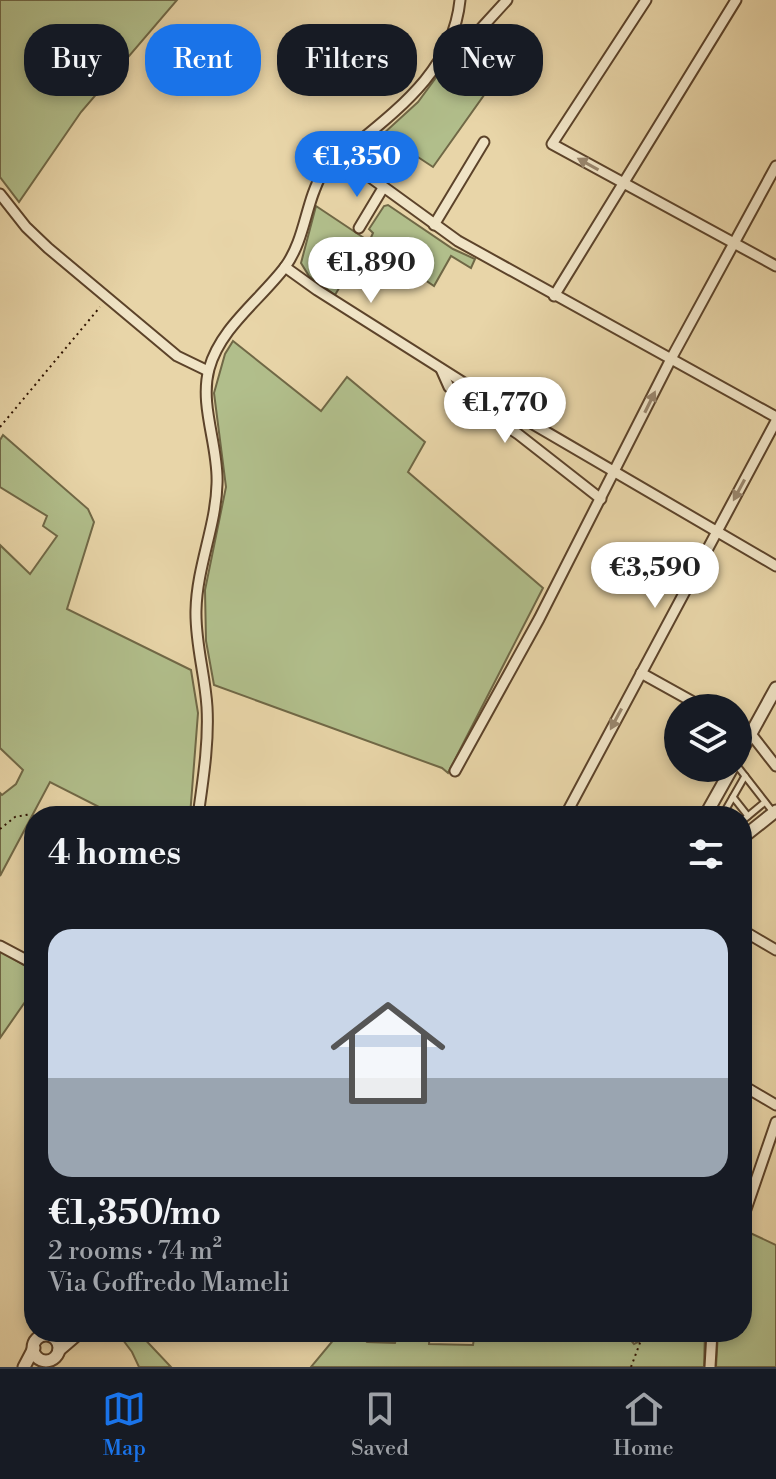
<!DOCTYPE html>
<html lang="en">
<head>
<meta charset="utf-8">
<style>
  body { margin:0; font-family:"Libre Bodoni",serif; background:#242831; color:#f1f3f6; height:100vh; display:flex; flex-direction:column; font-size:30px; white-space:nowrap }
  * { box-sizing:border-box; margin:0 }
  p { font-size:26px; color:#9ea1a6 }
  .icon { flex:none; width:44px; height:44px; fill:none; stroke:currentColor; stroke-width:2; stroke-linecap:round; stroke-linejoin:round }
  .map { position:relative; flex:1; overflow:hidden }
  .side { position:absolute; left:24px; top:806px; width:728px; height:536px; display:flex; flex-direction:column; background:#171b24; border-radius:32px; box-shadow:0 4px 12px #0003 }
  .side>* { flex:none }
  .guide { position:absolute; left:24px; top:24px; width:728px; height:72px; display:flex; gap:16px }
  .tools { position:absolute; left:664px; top:694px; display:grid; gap:16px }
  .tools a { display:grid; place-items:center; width:88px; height:88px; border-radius:50%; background:#171b24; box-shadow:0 4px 12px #0003; font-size:40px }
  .price { position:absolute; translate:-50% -68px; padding:0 18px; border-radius:28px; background:#fff; color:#222; font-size:26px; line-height:52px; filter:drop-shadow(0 2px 4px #0008) }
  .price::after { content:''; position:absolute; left:50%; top:48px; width:24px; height:18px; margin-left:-12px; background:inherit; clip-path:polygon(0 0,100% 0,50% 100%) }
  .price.selected { background:#1a73e8; color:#fff }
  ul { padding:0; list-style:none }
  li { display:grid; align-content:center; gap:16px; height:424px; padding:0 24px }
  li span { display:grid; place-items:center; height:248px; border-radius:24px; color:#555 }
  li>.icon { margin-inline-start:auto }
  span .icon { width:144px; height:144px; fill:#fffc; stroke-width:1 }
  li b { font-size:34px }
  h2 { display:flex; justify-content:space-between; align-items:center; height:96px; padding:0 24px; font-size:34px }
  .tag { padding:0 28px; border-radius:32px; background:#171b24; box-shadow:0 4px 12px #0003; font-size:28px; line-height:72px }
  .tag.selected { background:#1a73e8; color:#fff }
  .tab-bar { display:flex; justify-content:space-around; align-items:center; height:112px; border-top:2px solid #363941; background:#171b24; font-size:22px; color:#9ea1a6 }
  .tab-bar a { display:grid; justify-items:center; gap:4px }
  .tab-bar .selected { color:#1a73e8 }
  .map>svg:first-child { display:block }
  .green { fill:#b1be8b; stroke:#706846; stroke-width:2 }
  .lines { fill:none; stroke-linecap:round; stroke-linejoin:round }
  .service-casing { stroke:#5c432a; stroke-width:9 }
  .minor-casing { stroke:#5c432a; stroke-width:13 }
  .tertiary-casing { stroke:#5c432a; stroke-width:15 }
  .path { stroke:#2e1200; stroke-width:2; stroke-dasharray:2 4; stroke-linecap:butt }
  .service { stroke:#f0e4c6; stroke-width:5 }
  .minor { stroke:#f0e4c6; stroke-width:9 }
  .tertiary { stroke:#f0e4c6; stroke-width:11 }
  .oneway { fill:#99866d }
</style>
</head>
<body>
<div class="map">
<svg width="776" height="1367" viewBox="0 0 776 1367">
  <rect width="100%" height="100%" fill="#e8d5a8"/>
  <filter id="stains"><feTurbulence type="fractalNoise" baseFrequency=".0025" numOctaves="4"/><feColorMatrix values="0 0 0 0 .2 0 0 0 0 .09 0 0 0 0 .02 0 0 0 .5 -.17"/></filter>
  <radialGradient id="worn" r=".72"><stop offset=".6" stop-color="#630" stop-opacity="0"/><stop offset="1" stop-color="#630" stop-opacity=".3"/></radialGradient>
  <g class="green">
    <polygon points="0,0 177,0 81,112 19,202 0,177"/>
    <polygon points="454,53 467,54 494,81 433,167 383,134 418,102"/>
    <polygon points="388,205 453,249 475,259 471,268 451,256 434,286 369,242 373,233 369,229 384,206"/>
    <polygon points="316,206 367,240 335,295 309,276 301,263"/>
    <polygon points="233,341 321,411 347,377 425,442 408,472 543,588 448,773 442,768 214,685 206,641 205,590 226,487 214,393 225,354"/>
    <polygon points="3,435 88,509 94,522 67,609 191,670 198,713 190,816 110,816 111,813 50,782 0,876 0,793 2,795 16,784 23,770 0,748 0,545 30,574 57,536 43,526 47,516 0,487 0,440"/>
    <polygon points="0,951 34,971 34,989 0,1038"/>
    <polygon points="748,1232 776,1245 776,1367 716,1367 718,1332 742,1332 742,1246"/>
    <polygon points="117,1332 138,1332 171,1367 139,1367 132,1352"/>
    <polygon points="340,1332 365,1332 363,1338 367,1342 395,1343 398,1332 430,1332 429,1344 473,1345 475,1332 624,1332 634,1344 640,1341 644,1332 705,1332 704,1367 311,1367"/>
  </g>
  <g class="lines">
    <defs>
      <g id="service">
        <polyline points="738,767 773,812"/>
        <polyline points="733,797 748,816"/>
        <polyline points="722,816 745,776"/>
        <polyline points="742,821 765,802"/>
      </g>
      <g id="minor">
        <polyline points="646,0 552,144 776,266"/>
        <polyline points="450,43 465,46 507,0"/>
        <polyline points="341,156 458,241 776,417"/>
        <polyline points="0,194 26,227 48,248 177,356 208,371"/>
        <polyline points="434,225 484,142"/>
        <polyline points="359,228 383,188"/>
        <polyline points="285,267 317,290 483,395 776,566"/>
        <polyline points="554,296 736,0"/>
        <polyline points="441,369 449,387 518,434 601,499"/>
        <polyline points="641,673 704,708"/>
        <polyline points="738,727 751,734 776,766"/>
        <polyline points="455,771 539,619 672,357 776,166"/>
        <path d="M198,816C203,780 209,743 207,707C205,674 195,643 196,610C197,566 216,526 217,484C219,447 199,406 209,369C220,328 260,300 285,267C306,238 305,202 323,172C378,122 452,81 460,0"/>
        <polyline points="565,816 776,421"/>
        <polyline points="742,930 776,950"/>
        <polyline points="0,946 34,964"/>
        <polyline points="742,1085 776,1105"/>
        <polyline points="742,1221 776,1122"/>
        <polyline points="710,1367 712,1332"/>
      </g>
      <g id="tertiary">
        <polyline points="738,757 776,688"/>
        <polyline points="705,816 732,768"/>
        <polyline points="742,838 776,811"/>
        <circle cx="46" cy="1348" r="13"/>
        <polyline points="59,1350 80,1332"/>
        <polyline points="24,1367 34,1348"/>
      </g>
    </defs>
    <use href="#service" class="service-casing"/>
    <use href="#minor" class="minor-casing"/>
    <use href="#tertiary" class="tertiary-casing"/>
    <g class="path">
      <polyline points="0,427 100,307"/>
      <polyline points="0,829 15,817 31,814"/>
      <polyline points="631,1367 644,1332"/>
    </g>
    <use href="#service" class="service"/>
    <use href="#minor" class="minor"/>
    <use href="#tertiary" class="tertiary"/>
  </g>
  <defs><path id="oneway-solid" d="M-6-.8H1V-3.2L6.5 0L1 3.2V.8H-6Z" transform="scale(2)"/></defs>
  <g class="oneway">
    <use href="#oneway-solid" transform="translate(588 164) rotate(-151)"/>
    <use href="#oneway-solid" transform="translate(650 402) rotate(-64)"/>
    <use href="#oneway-solid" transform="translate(739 490) rotate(118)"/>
    <use href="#oneway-solid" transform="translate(616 719) rotate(118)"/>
  </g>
  <rect width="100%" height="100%" filter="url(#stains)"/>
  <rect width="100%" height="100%" fill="url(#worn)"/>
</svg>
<div class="tools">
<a><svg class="icon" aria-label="layers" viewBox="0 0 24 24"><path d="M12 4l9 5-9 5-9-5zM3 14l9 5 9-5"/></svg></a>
</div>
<b class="price selected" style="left:357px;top:199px">€1,350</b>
<b class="price" style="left:371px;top:305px">€1,890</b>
<b class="price" style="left:505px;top:445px">€1,770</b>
<b class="price" style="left:655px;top:610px">€3,590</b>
<div class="guide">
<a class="tag">Buy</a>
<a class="tag selected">Rent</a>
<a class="tag">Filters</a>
<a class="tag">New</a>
</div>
<section class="side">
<h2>4 homes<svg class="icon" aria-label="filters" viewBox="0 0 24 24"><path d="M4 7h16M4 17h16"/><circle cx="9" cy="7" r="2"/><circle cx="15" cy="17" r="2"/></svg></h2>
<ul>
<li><span style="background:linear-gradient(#c9d6e8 60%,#9aa5b1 0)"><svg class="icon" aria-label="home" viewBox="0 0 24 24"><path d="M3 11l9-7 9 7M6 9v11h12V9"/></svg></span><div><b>€1,350/mo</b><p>2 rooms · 74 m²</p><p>Via Goffredo Mameli</p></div></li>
</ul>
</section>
</div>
<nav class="tab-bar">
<a class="selected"><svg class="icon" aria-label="map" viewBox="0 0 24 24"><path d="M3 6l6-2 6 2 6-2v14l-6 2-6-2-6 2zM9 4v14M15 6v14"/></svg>Map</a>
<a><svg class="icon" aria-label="saved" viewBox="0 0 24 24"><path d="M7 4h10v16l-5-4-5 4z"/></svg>Saved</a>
<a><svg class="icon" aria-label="home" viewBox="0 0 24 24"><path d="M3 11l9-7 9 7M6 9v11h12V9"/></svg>Home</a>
</nav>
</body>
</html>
